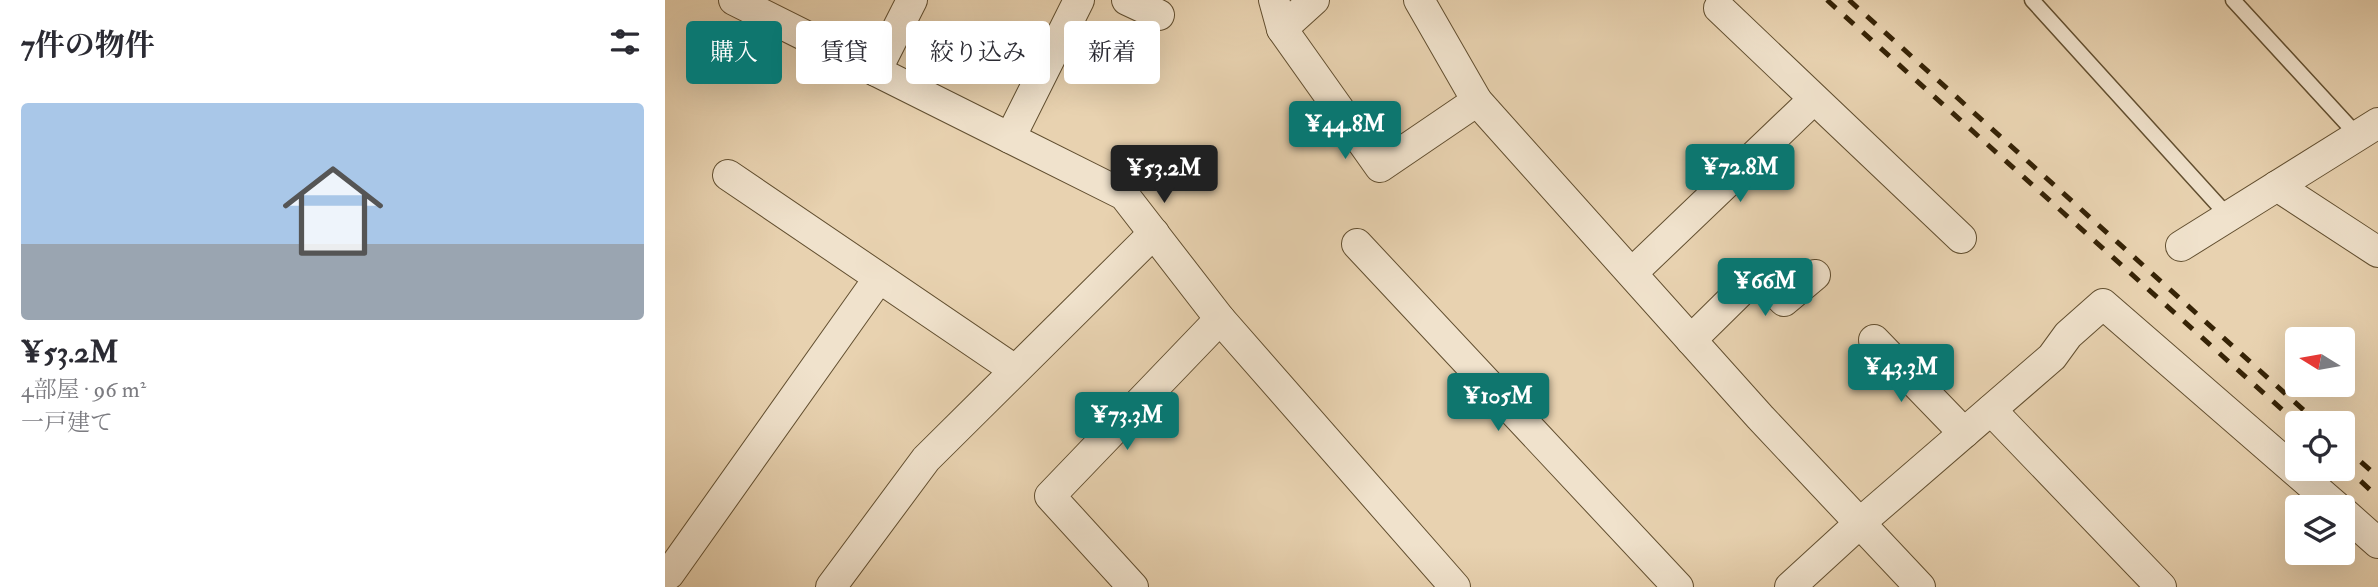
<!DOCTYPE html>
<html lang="ja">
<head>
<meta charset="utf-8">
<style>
  body { margin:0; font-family:"IM FELL Double Pica","Noto Serif JP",serif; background:#f2f2f3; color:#2b2b33; height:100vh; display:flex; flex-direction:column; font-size:26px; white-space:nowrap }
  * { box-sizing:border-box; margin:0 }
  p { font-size:23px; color:#7c7c81 }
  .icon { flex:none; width:38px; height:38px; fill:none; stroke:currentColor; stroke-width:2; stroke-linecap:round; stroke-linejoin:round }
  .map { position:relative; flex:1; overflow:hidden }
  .panel { display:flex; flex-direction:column; background:#fff; width:665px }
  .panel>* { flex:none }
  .top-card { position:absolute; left:21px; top:21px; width:665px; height:63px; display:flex; gap:14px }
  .needle { width:46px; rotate:281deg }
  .buttons { position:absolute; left:1620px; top:327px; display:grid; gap:14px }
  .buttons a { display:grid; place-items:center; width:70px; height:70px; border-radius:7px; background:#fff; box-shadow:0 7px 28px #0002; font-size:35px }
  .price { position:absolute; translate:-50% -60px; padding:0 16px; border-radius:7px; background:#0f766e; color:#fff; font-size:23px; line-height:46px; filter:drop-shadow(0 2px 4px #0008) }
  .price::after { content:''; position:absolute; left:50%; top:42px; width:21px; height:16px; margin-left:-10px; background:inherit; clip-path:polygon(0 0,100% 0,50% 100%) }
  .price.on { background:#222; color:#fff }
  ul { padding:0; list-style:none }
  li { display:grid; align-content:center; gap:14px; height:371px; padding:0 21px }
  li+li { border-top:2px solid #e1e1e2 }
  li span { display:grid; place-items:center; height:217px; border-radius:7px; color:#555 }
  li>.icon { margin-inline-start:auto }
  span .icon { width:126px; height:126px; fill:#fffc; stroke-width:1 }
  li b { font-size:30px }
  h2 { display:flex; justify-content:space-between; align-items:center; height:84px; padding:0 21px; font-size:30px }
  .pill { padding:0 24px; border-radius:7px; background:#fff; box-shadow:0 7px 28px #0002; font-size:24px; line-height:63px }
  .pill.on { background:#0f766e; color:#fff }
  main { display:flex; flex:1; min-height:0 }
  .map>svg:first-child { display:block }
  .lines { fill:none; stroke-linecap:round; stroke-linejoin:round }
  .lane-casing { stroke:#624f30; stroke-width:17 }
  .street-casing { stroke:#624f30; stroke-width:32 }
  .lane { stroke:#f0e2cc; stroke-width:14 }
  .street { stroke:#f0e2cc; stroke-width:30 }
  .rail { stroke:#362306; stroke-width:5; stroke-dasharray:12 12; stroke-linecap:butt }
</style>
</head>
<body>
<main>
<section class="panel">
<h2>7件の物件<svg class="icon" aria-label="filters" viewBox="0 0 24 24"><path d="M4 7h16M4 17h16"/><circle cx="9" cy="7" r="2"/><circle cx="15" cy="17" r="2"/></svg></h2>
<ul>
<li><span style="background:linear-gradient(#a9c7e8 65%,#9aa5b1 0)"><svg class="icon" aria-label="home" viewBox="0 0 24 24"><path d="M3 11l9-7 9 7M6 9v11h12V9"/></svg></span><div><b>¥53.2M</b><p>4部屋 · 96 m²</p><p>一戸建て</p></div></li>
</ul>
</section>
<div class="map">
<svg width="1713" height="587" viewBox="0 0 1713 587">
  <rect width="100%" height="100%" fill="#e8d2b0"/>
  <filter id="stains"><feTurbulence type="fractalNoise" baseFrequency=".00286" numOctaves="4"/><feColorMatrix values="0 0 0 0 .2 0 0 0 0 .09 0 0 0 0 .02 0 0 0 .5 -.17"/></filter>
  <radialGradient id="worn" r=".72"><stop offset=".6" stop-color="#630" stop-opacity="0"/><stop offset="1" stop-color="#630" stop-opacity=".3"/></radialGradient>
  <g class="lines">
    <defs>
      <g id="lane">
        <polyline points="1367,0 1563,216"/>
        <polyline points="1568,0 1693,136"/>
      </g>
      <g id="street">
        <polyline points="69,0 459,195 555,319 790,587"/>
        <polyline points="462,0 494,15"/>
        <polyline points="609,0 617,29 715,167 812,101"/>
        <polyline points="754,0 812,101 1095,417 1255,587"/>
        <polyline points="1054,8 1296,238"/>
        <polyline points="617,29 649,0"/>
        <polyline points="211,71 247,0"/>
        <polyline points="345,138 414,0"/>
        <polyline points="63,175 350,370"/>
        <polyline points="1612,186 1713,252"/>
        <polyline points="692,244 1013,587"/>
        <polyline points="1516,246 1713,123"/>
        <polyline points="967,273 1149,99"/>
        <polyline points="1026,340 1093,274 1119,301 1150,275"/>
        <polyline points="1209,340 1299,433"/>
        <polyline points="1326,410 1496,587"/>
        <polyline points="1678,512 1713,543"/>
        <polyline points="0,572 4,574 214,278"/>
        <polyline points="166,587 261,459 489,233"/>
        <polyline points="468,587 385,496 555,319"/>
        <polyline points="1125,587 1196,522 1387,357 1403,335 1438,304 1673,508"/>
      </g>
    </defs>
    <use href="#lane" class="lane-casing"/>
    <use href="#street" class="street-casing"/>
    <use href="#lane" class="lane"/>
    <use href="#street" class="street"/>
    <g class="rail">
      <polyline points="1162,0 1633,424"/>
      <polyline points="1184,0 1654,424"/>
      <polyline points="1678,446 1713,477"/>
      <polyline points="1678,465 1713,497"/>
    </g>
  </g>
  <rect width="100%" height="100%" filter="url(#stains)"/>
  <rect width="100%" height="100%" fill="url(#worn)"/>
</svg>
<div class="buttons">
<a><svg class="needle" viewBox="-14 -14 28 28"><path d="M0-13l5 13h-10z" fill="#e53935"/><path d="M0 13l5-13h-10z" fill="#7c7c81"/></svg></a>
<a><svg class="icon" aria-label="locate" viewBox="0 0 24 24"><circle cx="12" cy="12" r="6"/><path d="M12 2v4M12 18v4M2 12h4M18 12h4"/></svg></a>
<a><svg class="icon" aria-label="layers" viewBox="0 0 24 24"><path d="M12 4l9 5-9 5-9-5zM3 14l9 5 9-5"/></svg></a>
</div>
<b class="price" style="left:680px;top:161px">¥44.8M</b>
<b class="price" style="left:1075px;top:204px">¥72.8M</b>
<b class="price on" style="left:499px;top:205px">¥53.2M</b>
<b class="price" style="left:1100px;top:318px">¥66M</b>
<b class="price" style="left:1236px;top:404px">¥43.3M</b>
<b class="price" style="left:833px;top:433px">¥105M</b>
<b class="price" style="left:462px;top:452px">¥73.3M</b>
<div class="top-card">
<a class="pill on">購入</a>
<a class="pill">賃貸</a>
<a class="pill">絞り込み</a>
<a class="pill">新着</a>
</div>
</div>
</main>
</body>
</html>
